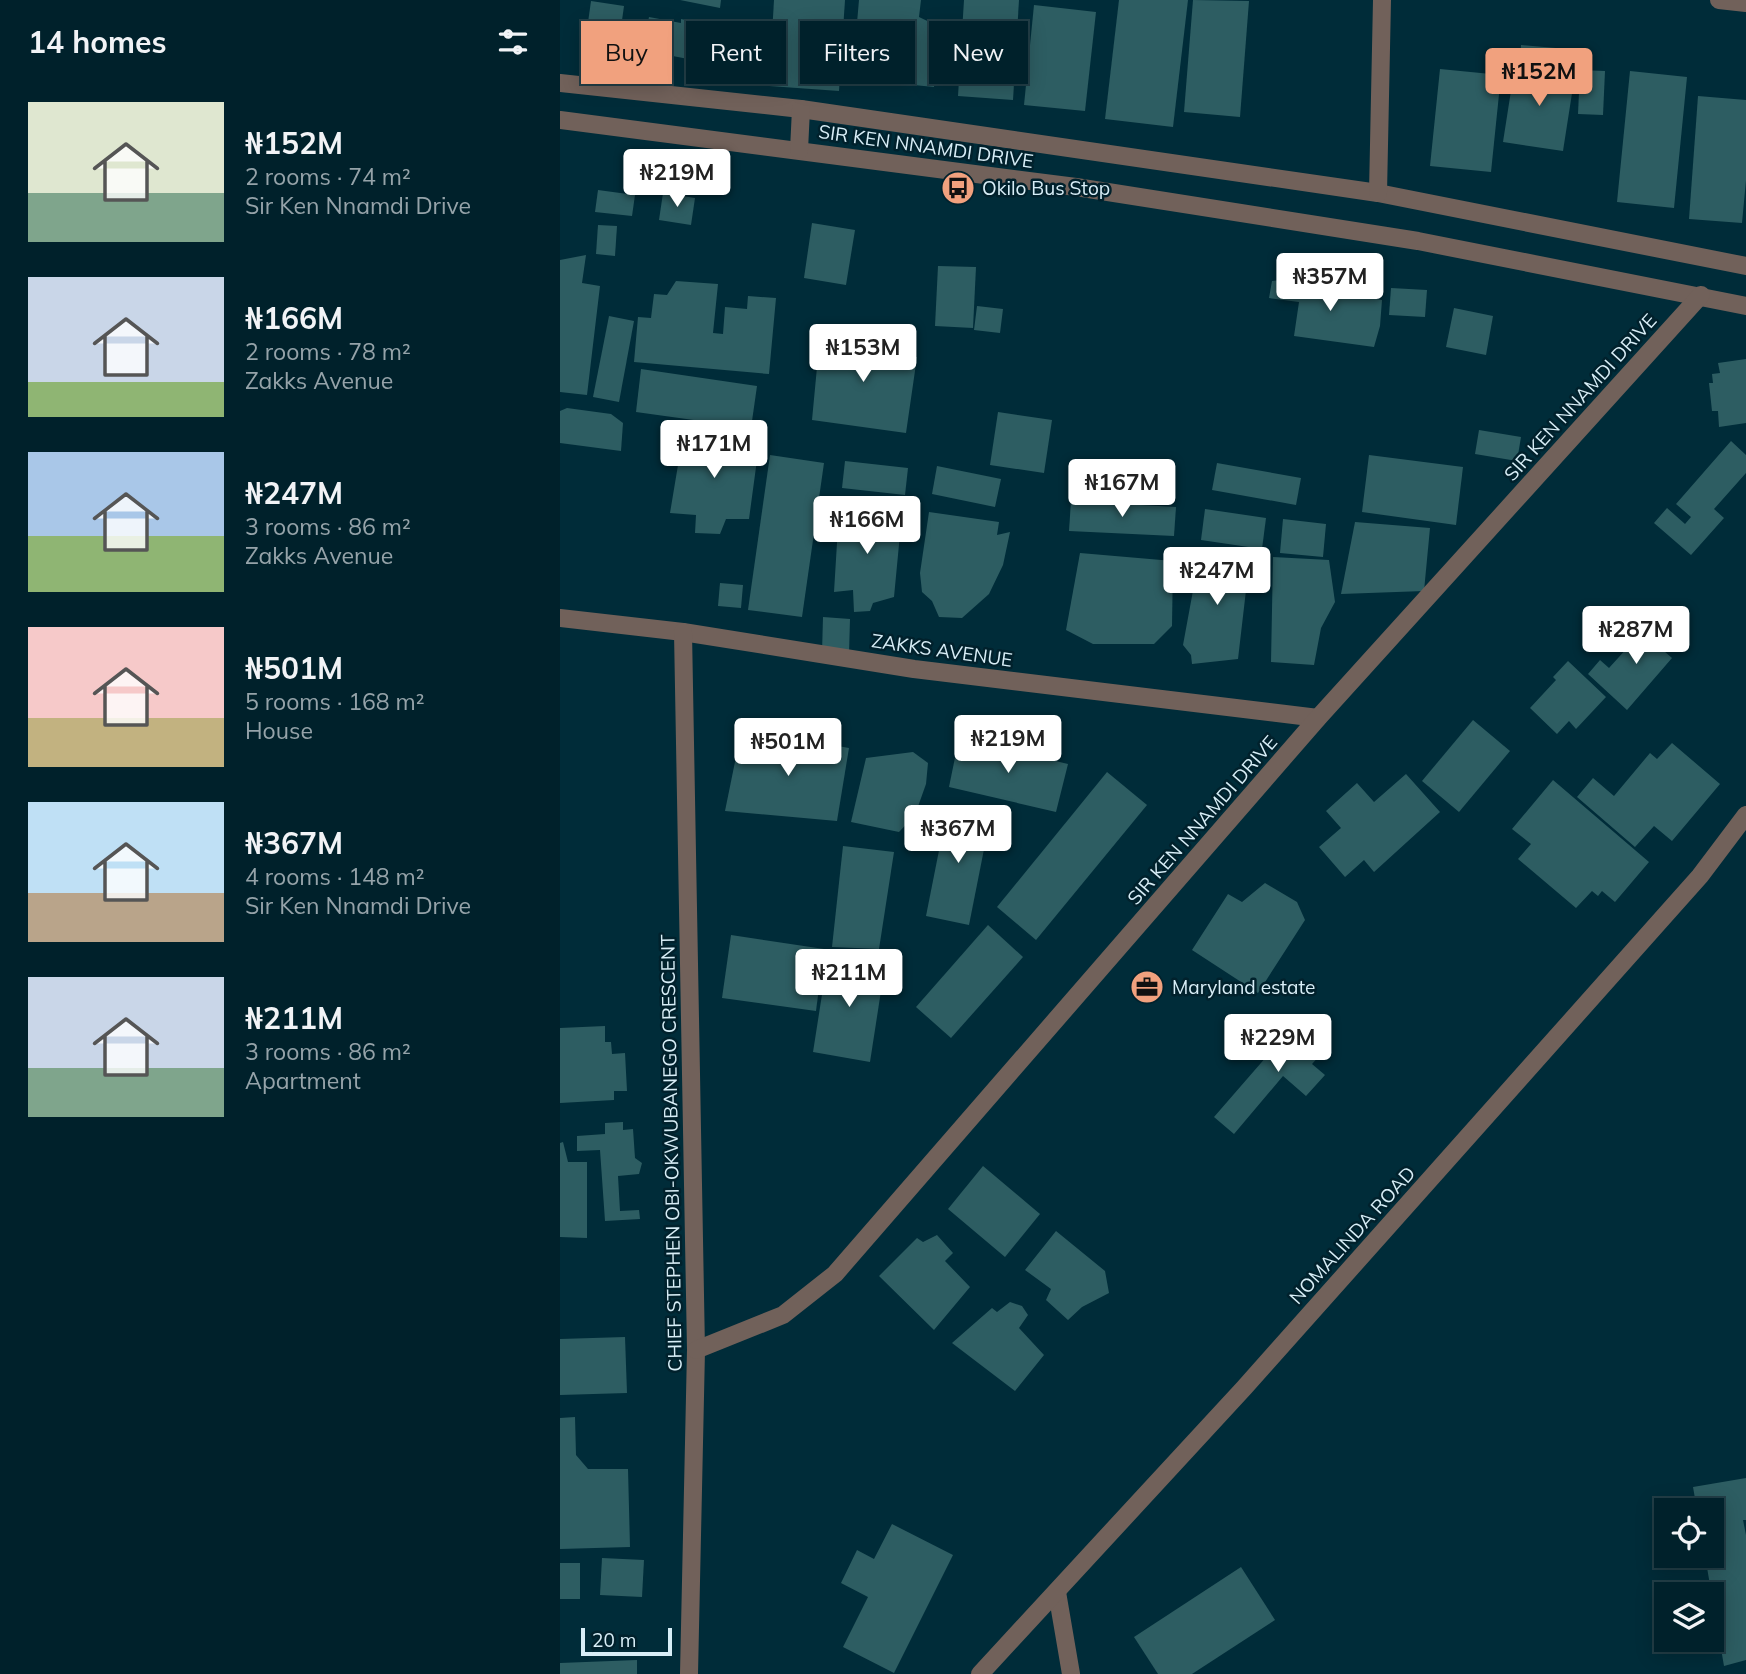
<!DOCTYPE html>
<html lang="en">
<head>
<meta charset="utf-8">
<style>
  body { margin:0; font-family:Mulish,sans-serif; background:#0e2e37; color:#f1f3f6; height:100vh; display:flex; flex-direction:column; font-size:26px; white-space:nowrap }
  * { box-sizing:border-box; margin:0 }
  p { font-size:23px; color:#95a3a9 }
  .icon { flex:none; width:38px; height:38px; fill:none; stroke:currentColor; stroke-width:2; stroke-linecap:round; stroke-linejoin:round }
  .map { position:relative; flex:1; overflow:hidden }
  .details { display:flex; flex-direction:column; background:#00212b; width:560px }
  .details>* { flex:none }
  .banner { position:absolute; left:21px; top:21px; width:665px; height:63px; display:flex; gap:14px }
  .fabs { position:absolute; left:1094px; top:1498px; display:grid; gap:14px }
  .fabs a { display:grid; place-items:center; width:70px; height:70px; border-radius:0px; background:#00212b; box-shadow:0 4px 18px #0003,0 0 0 2px #223e47; font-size:35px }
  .scale { position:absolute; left:21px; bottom:18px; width:91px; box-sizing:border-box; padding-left:7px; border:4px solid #d8eef7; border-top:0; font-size:19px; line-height:24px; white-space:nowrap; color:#d8eef7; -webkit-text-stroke:5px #01212c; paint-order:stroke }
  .price { position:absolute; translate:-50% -60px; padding:0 16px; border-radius:7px; background:#fff; color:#222; font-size:23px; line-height:46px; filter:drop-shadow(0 2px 4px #0008) }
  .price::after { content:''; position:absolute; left:50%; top:42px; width:21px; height:16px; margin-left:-10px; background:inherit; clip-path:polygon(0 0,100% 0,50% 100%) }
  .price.current { background:#f1a17e; color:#111 }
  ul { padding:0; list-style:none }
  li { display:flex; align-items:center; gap:21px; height:175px; padding:0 28px }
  li span { display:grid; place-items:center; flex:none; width:196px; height:140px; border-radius:0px; color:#555 }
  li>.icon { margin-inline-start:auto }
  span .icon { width:84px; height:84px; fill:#fffc; stroke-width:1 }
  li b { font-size:30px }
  h2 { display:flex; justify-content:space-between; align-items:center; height:84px; padding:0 28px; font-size:30px }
  .tag { padding:0 24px; border-radius:0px; background:#00212b; box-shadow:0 4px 18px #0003,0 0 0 2px #223e47; font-size:24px; line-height:63px }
  .tag.current { background:#f1a17e; color:#111 }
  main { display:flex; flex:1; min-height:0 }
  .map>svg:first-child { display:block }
  .building { fill:#2d5d62 }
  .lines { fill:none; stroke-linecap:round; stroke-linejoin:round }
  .minor { stroke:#71615a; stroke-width:18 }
  .labels { text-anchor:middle; stroke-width:5; stroke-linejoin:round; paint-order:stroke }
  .street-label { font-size:19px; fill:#d8eef7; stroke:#01212c }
  .poi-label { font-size:19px; fill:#d8eef7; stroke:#01212c; text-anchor:start }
</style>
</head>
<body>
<main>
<section class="details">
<h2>14 homes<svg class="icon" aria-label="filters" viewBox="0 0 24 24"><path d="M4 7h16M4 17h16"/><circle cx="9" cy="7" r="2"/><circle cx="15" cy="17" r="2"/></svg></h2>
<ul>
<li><span style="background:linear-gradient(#dfe7d0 65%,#7fa58c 0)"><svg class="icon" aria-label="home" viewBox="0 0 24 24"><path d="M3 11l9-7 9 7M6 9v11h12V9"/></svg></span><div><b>₦152M</b><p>2 rooms · 74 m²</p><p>Sir Ken Nnamdi Drive</p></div></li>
<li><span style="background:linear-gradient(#c9d6e8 75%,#8fb573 0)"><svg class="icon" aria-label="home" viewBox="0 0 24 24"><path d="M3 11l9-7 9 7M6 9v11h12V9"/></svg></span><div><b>₦166M</b><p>2 rooms · 78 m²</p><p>Zakks Avenue</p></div></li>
<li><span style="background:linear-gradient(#a9c7e8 60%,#8fb573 0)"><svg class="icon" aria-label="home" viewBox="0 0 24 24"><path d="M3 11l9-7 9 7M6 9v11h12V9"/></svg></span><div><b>₦247M</b><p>3 rooms · 86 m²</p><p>Zakks Avenue</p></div></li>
<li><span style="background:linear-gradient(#f6c9c9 65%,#c2b280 0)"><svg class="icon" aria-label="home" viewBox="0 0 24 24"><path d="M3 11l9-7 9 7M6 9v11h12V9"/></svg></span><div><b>₦501M</b><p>5 rooms · 168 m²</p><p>House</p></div></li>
<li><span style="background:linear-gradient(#bfe0f5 65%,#b9a48a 0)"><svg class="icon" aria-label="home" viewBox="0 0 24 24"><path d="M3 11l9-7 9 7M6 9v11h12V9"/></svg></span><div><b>₦367M</b><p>4 rooms · 148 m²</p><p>Sir Ken Nnamdi Drive</p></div></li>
<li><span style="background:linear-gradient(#c9d6e8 65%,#7fa58c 0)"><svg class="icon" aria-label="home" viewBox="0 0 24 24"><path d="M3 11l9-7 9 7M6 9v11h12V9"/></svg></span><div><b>₦211M</b><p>3 rooms · 86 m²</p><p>Apartment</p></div></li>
</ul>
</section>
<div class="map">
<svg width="1186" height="1674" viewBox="0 0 1186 1674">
  <rect width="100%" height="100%" fill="#002c39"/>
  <g class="building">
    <polygon points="120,0 161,0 160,8"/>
    <polygon points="214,0 285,0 279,91 209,86"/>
    <polygon points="299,0 361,0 359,17 380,27 374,87 292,79"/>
    <polygon points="404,0 459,0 453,100 398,96"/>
    <polygon points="559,0 628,0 613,127 545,119"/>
    <polygon points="633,0 689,1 680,117 624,112"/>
    <polygon points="31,1 64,6 57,56 24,51"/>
    <polygon points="474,5 536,12 525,111 464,105"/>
    <polygon points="89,17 121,23 121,19 176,30 169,67 82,50"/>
    <polygon points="961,45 1019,50 1018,70 960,65"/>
    <polygon points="955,65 1015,74 1003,151 943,142"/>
    <polygon points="880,69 941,75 931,172 870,166"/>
    <polygon points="1020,70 1045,71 1043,115 1018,114"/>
    <polygon points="1070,71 1127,77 1114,208 1057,202"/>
    <polygon points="1138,96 1186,100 1186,180 1182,223 1129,219"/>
    <polygon points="38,190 75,195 72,216 35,212"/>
    <polygon points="103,193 135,198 131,225 99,220"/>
    <polygon points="252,223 295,230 286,285 244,278"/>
    <polygon points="38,225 57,226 55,256 36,254"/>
    <polygon points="26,255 22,283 40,286 27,395 0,392 0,260"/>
    <polygon points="378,266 416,267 413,328 375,326"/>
    <polygon points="751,276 761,290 822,300 820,326 814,347 734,336 739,302 709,298 712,281"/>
    <polygon points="116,281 158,284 153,333 163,334 165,307 187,309 188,296 216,298 209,374 74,362 78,317 91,318 94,294 107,295"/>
    <polygon points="831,288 867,290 865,317 829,315"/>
    <polygon points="417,306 443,309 440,333 414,330"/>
    <polygon points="894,308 933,316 926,355 886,347"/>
    <polygon points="49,316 74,321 59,402 33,397"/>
    <polygon points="286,329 323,335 320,355 357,357 346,433 252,420 259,346 274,348"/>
    <polygon points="1186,359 1186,423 1159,427 1158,411 1152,411 1149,383 1153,383 1152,374 1160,373 1158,363"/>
    <polygon points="81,369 197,386 191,428 76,412"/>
    <polygon points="7,408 51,414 63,423 61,451 0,443 0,411"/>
    <polygon points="438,412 492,420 484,473 430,465"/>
    <polygon points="124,429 199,445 189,519 166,519 160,534 135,533 136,515 110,513"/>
    <polygon points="919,430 961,437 957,461 915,454"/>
    <polygon points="1171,441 1186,455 1186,473 1154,509 1164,518 1131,555 1094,523 1107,508 1125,524 1131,517 1116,504"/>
    <polygon points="210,455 264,463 242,617 188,610"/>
    <polygon points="809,455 903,467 896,525 802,512"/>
    <polygon points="285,461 348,468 345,495 282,488"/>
    <polygon points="657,463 741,478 736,505 652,490"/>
    <polygon points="377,466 441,479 435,507 372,494"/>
    <polygon points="511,501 616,507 614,536 509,531"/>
    <polygon points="645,509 706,518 702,549 641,540"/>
    <polygon points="279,510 342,513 334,597 313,603 310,611 294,612 293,590 274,592"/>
    <polygon points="369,512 439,522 437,535 450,532 443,565 429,594 402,618 379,617 372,601 362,592 360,573"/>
    <polygon points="723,519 766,524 763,557 720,553"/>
    <polygon points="795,522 870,528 864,591 781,594"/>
    <polygon points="641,547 690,556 678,659 632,664 631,655 623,645"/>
    <polygon points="520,553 613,561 612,626 594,644 533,644 506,630"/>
    <polygon points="713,557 769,560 775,602 761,628 754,665 711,662"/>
    <polygon points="160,583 183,585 181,608 158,606"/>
    <polygon points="263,617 290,619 289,654 262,653"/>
    <polygon points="1098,620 1117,637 1104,651 1112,658 1067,710 1028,674 1040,660 1049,668 1068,647 1072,650"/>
    <polygon points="1008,661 1046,697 1016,729 1009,721 997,734 970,708 996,680 993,677"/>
    <polygon points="913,720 950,751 899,812 862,781"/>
    <polygon points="190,730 289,748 277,821 165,811 177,752"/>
    <polygon points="399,738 508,764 496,812 389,787"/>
    <polygon points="1112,743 1160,784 1112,841 1094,826 1075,847 1017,797 1033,778 1054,796 1090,753 1097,759"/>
    <polygon points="353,752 368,763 366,784 355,815 339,832 291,822 306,758"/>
    <polygon points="547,772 587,805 476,940 437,907"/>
    <polygon points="846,774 880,812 814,872 804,860 785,877 759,847 781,828 766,811 797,783 814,802"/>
    <polygon points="993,780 1089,862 1055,902 1042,891 1038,896 1032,891 1016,908 958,859 971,844 952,829"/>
    <polygon points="388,805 431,814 409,925 366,916"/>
    <polygon points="283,846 334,852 319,949 272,947"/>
    <polygon points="705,883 737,902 745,920 698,993 632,950 668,894 682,902"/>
    <polygon points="428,925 463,957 391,1038 356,1007"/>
    <polygon points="171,935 264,949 256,1011 162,998"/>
    <polygon points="268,956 325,965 310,1062 253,1052"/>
    <polygon points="740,1018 770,1044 752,1064 765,1075 746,1096 723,1076 674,1134 654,1117"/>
    <polygon points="45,1026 45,1042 51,1042 52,1054 65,1053 67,1091 54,1091 54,1100 0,1103 0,1028"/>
    <polygon points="63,1122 63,1130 73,1129 75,1158 82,1163 79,1174 58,1176 60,1211 79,1210 80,1219 45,1221 40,1150 17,1151 17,1136 45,1134 45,1123"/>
    <polygon points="3,1142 8,1162 27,1162 27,1238 0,1237 0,1143"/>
    <polygon points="423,1166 480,1214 445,1257 388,1209"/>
    <polygon points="496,1231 545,1271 549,1293 522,1307 508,1320 486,1300 491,1289 465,1270"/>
    <polygon points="377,1235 393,1253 385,1261 410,1287 374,1330 319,1276 357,1238 363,1242"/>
    <polygon points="450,1302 462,1306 468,1315 459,1328 484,1355 455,1391 392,1343 432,1308 437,1312"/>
    <polygon points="65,1337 67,1393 0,1395 0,1339"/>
    <polygon points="15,1417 16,1455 28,1469 68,1469 70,1547 0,1549 0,1418"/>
    <polygon points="1186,1478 1186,1520 1183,1520 1186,1535 1186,1660 1164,1666 1145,1556 1152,1556 1152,1510 1137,1510 1133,1487"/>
    <polygon points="332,1524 393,1555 334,1673 283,1647 308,1597 281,1583 297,1550 314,1559"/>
    <polygon points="42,1558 84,1560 82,1597 40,1595"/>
    <rect x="0" y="1563" width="20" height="36"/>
    <polygon points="681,1567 715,1620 632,1674 598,1674 574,1637"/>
    <polygon points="77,1660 77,1674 0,1674 0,1663"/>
  </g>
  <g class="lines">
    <g class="minor">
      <polyline points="1159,0 1186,3"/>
      <polyline points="0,83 241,109 818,193 1186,266"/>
      <polyline points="0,120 516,187 858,241 1186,306"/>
      <polyline points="239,150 241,109"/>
      <polyline points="818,193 822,0"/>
      <polyline points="0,618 123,632 354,669 758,718"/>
      <polyline points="123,632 136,1350 129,1674"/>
      <polyline points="136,1350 223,1315 275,1274 758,718 1141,295"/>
      <polyline points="497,1592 511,1674"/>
      <polyline points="420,1674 684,1388 1140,876 1186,815"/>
    </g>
  </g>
  <defs>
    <symbol id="bus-disc" viewBox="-11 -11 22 22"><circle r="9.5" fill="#f1a17e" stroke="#01212c"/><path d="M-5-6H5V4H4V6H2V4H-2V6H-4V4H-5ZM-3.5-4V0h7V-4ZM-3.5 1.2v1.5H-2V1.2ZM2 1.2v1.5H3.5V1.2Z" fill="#111"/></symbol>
    <symbol id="office-disc" viewBox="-11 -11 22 22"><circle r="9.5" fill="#f1a17e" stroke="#01212c"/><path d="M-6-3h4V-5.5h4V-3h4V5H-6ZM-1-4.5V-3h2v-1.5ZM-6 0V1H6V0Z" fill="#111"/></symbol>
  </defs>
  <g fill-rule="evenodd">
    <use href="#bus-disc" x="379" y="169" width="38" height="38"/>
    <use href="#office-disc" x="568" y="968" width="38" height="38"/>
  </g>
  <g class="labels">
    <g class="street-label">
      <text transform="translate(366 146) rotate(8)" y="7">SIR KEN NNAMDI DRIVE</text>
      <text transform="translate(1020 397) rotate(-48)" y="7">SIR KEN NNAMDI DRIVE</text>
      <text transform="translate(382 650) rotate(8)" y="7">ZAKKS AVENUE</text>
      <text transform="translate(642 820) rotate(-49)" y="7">SIR KEN NNAMDI DRIVE</text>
      <text transform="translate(111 1153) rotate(-91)" y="7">CHIEF STEPHEN OBI-OKWUBANEGO CRESCENT</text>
      <text transform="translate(792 1235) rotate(-48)" y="7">NOMALINDA ROAD</text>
    </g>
    <g class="poi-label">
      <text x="422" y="195">Okilo Bus Stop</text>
      <text x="612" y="994">Maryland estate</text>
    </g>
  </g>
</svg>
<div class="fabs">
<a><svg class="icon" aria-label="locate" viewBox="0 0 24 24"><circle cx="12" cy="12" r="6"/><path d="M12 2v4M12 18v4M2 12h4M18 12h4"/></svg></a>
<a><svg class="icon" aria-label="layers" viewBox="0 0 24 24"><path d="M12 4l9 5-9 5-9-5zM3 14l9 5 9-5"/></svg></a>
</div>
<div class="scale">20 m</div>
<b class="price current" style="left:979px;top:108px">₦152M</b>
<b class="price" style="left:117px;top:209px">₦219M</b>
<b class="price" style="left:770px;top:313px">₦357M</b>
<b class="price" style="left:303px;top:384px">₦153M</b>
<b class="price" style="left:154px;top:480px">₦171M</b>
<b class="price" style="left:562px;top:519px">₦167M</b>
<b class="price" style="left:307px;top:556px">₦166M</b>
<b class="price" style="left:657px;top:607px">₦247M</b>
<b class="price" style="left:1076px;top:666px">₦287M</b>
<b class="price" style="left:448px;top:775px">₦219M</b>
<b class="price" style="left:228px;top:778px">₦501M</b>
<b class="price" style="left:398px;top:865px">₦367M</b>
<b class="price" style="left:289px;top:1009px">₦211M</b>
<b class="price" style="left:718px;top:1074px">₦229M</b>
<div class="banner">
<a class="tag current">Buy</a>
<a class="tag">Rent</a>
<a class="tag">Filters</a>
<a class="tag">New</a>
</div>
</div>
</main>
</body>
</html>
